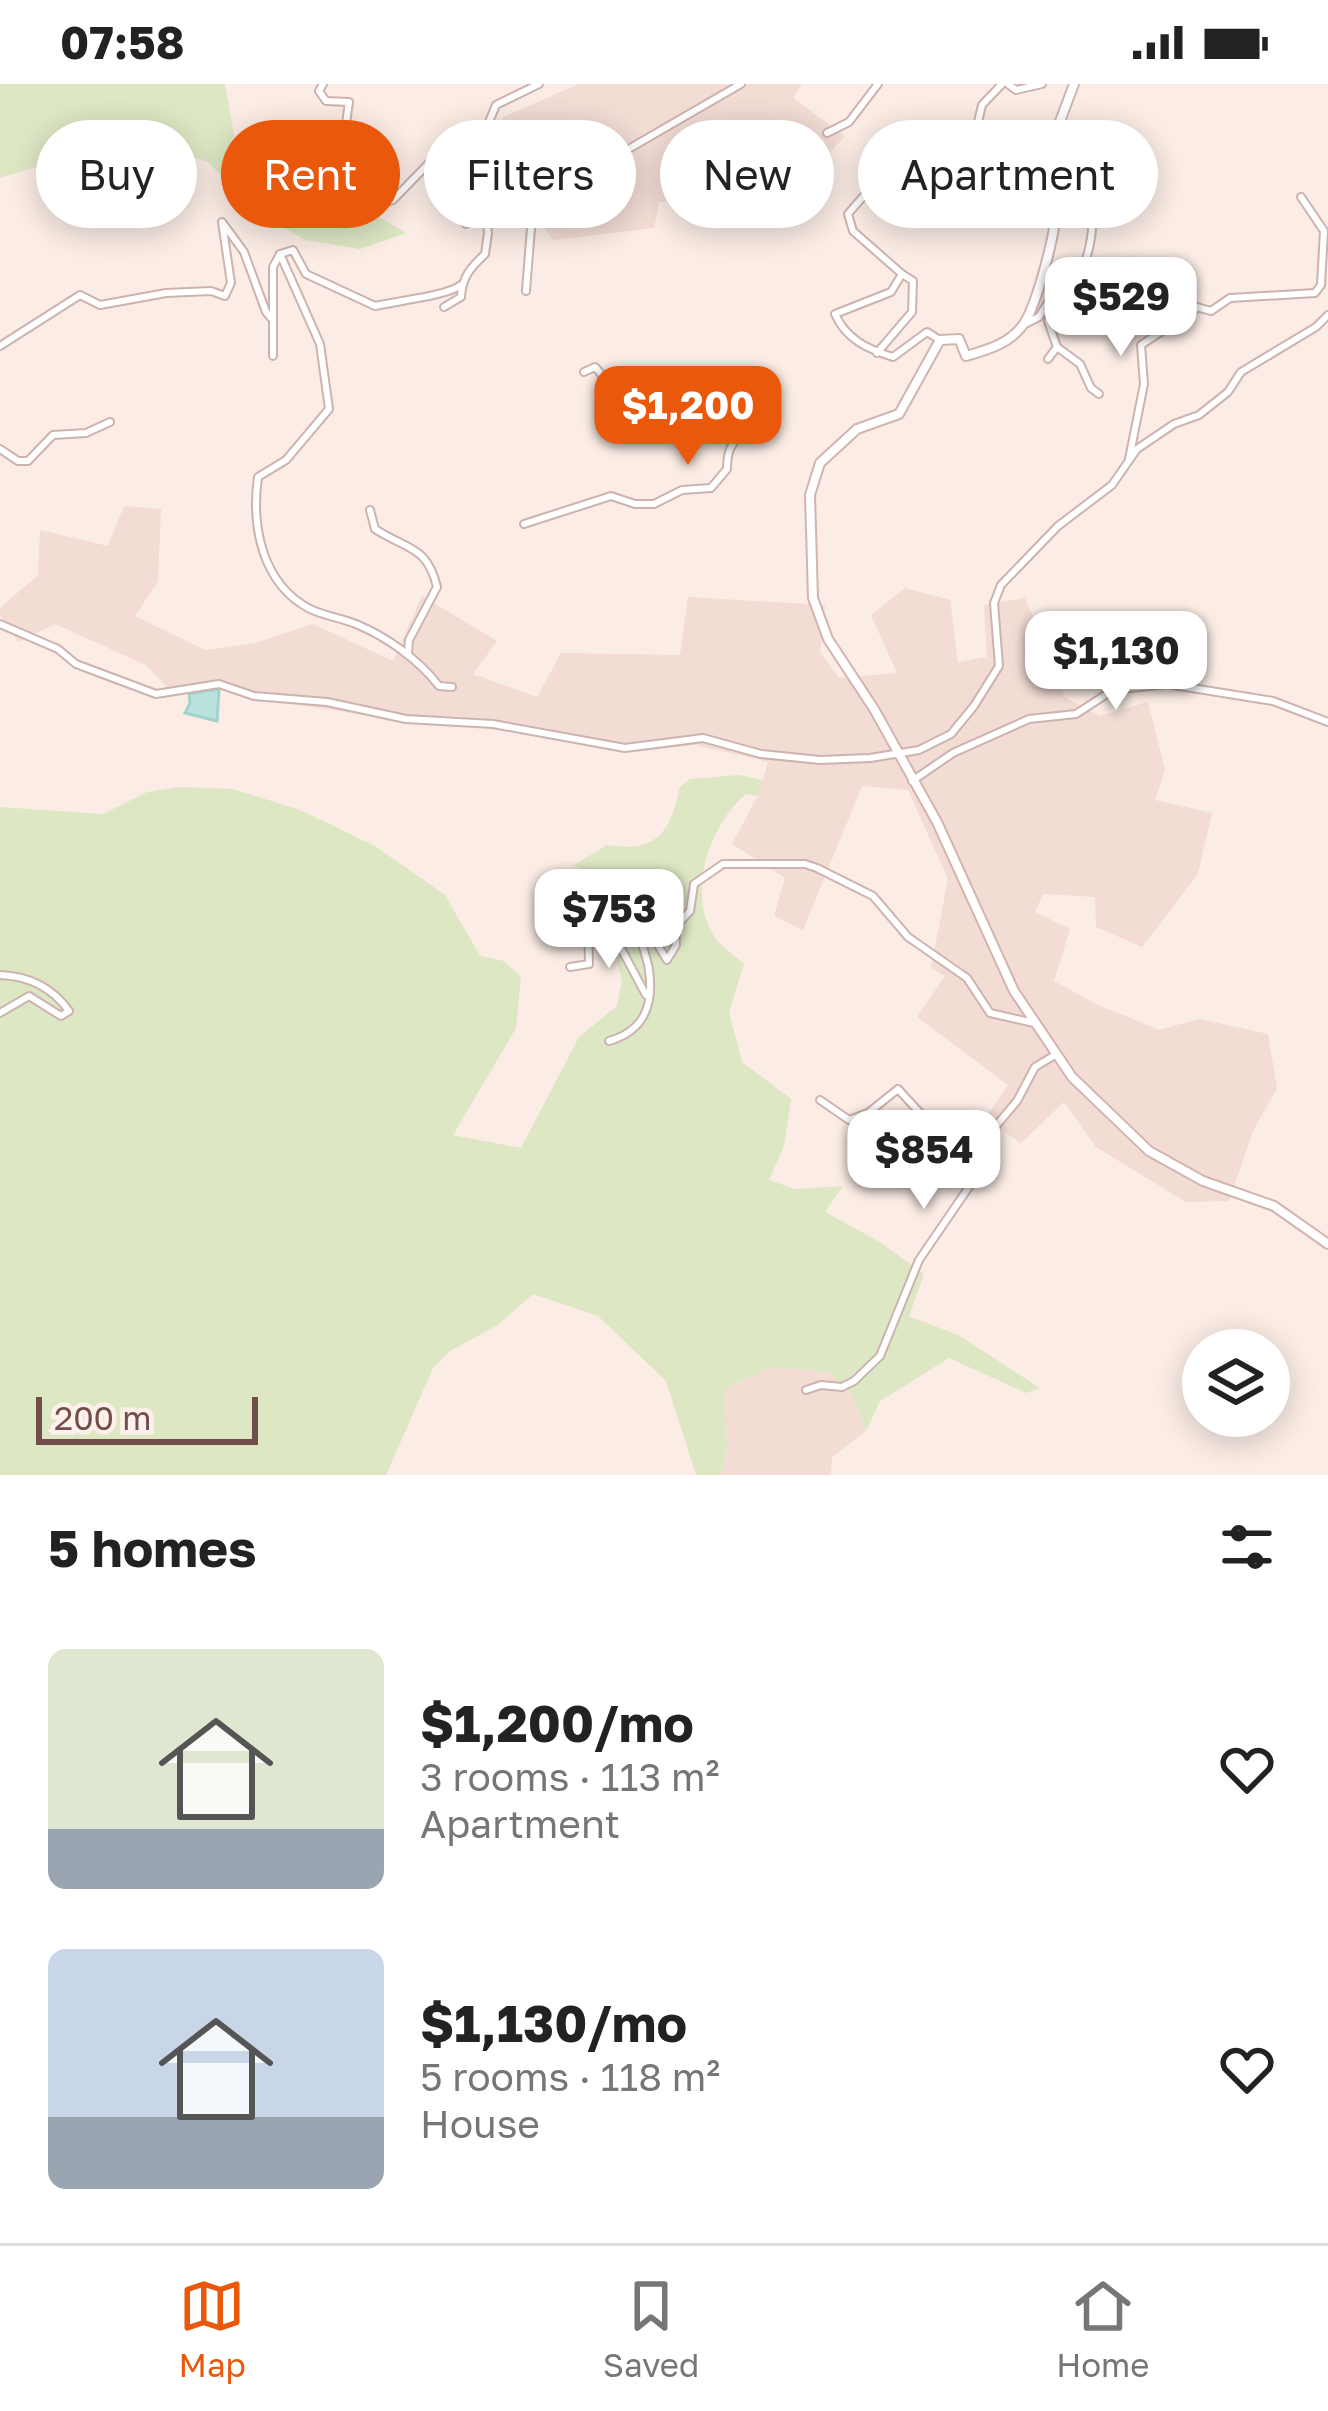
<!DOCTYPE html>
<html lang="en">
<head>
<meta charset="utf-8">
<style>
  body { margin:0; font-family:"Golos Text",sans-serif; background:#f2f2f2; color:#222; height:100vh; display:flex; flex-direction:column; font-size:45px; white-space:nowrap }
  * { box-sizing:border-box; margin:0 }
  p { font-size:39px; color:#767676 }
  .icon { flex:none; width:66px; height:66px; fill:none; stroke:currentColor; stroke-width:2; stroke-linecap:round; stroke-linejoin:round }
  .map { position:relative; height:1391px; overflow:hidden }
  .panel { display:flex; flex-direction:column; background:#fff; flex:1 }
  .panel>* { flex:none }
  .hud { position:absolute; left:36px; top:36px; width:1257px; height:108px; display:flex; gap:24px }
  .fabs { position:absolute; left:1182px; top:1245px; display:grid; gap:24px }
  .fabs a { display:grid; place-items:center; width:108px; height:108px; border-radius:50%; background:#fff; box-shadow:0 6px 30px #0003; font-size:60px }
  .scale { position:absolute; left:36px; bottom:30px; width:222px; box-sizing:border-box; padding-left:12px; border:6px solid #714e4c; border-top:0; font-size:33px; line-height:42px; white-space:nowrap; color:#714e4c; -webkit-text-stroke:9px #fef1eb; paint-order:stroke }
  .price { position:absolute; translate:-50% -102px; padding:0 27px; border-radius:24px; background:#fff; color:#222; font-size:39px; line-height:78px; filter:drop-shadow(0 3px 6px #0008) }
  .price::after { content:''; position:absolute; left:50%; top:72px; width:36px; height:27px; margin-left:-18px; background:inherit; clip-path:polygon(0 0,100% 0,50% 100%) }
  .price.active { background:#ea580c; color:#fff }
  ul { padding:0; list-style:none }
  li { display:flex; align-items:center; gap:36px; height:300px; padding:0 48px }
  li span { display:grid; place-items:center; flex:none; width:336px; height:240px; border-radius:18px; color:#555 }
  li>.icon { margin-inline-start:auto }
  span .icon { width:144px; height:144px; fill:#fffc; stroke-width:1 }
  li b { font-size:51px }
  h2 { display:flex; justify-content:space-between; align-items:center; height:144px; padding:0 48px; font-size:51px }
  .tag { padding:0 42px; border-radius:54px; background:#fff; box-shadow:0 6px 30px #0003; font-size:42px; line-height:108px }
  .tag.active { background:#ea580c; color:#fff }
  .status { display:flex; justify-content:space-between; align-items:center; height:84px; padding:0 60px; background:#fff; direction:ltr }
  .status svg { height:33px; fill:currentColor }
  .tabs { display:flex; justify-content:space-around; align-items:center; height:168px; border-top:3px solid #e0e0e0; background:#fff; font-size:33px; color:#767676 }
  .tabs a { display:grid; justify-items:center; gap:6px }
  .tabs .active { color:#ea580c }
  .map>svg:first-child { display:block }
  .residential { fill:#f2dcd4 }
  .green { fill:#dde7c4 }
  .water { fill:#bbe3dd; stroke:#a2d4cd; stroke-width:3 }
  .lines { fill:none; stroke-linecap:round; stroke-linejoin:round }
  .street-casing { stroke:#cdb3af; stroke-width:10 }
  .secondary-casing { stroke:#d2b4af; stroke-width:12 }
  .street { stroke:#fff; stroke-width:6 }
  .secondary { stroke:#fff; stroke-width:8 }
</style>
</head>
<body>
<div class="status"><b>07:58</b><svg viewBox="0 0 49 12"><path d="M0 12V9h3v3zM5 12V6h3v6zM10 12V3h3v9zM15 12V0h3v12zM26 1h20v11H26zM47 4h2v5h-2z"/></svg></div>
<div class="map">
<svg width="1328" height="1391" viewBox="0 0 1328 1391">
  <rect width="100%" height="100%" fill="#fbece5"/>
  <g class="residential">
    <polygon points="579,0 802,0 793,14 845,52 788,114 659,118 654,144 553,156 507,90 480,80 503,33"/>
    <polygon points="124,422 161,425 158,497 135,532 205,566 255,559 313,540 393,577 422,512 497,557 473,590 537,613 561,569 680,571 688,513 825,521 820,568 839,594 897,589 871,531 905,504 950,516 958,578 987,573 984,521 1025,514 1065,613 1100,632 1148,618 1165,686 1155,716 1212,729 1198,790 1142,863 1096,843 1095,813 1043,810 1035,828 1070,845 1054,897 1096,920 1159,946 1199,935 1268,950 1277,1004 1253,1047 1229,1117 1186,1118 1096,1063 1064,1018 1021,1059 985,1035 1008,1001 917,933 945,892 931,884 948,795 908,706 862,702 803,846 774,832 785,794 732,760 758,712 768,678 695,661 641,667 546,645 456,632 398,636 286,619 239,603 167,603 146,581 55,540 18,558 0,531 0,524 38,491 40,446 108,462"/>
    <polygon points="772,1283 829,1288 852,1311 866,1347 832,1373 831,1391 721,1391 727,1365 725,1305"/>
  </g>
  <g class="green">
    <polygon points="0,0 225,0 237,66 251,86 290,113 312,123 381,134 406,149 360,165 306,156 261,131 208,78 185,70 110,67 59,76 0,94"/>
    <path d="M739,691L763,696L758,712L746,710C709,741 685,811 716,855C723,864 736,873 744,880L729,928L742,978L791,1015L784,1062L769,1096L795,1105L843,1102L825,1128L880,1158L924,1190L909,1232L960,1252L1040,1304L1026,1309L949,1274L880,1317L866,1347L852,1311L829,1288L772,1283L725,1305L727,1365L721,1391H696L666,1297L598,1232L533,1210L496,1242L450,1267L433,1284L386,1391H0V723L103,730L147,708L180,703L233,705L300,726L375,762L445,811L480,872L504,877L521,893L516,944L453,1051L521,1064L579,953L617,922L622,898L597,793L574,781L607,761C658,769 670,748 680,703L690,695Z"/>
  </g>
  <polygon class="water" points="219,605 217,637 185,629 190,619 189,610"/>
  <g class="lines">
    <defs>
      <g id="street">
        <polyline points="323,0 319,7 326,17 349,18 343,61 356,117 365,124 393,116 429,79 470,70 481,57 496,21 539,0"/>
        <polyline points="1008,0 1016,6 1042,0"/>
        <polyline points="827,49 849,38 878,0"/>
        <path d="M1044,70C1093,98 1102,132 1083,184"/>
        <polyline points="984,103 1014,67 1056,42"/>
        <path d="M280,170L320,260L329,325L286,376L258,393C251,442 262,500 310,525C325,532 341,534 356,540C387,553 418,575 439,602L452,603"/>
        <polyline points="526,207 531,144 539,124 573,108 594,85 741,0"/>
        <path d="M444,223L461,213C462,193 471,183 485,170L488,149L483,107L473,133L466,140C447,121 455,93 468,73"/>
        <polyline points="1027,239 1039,233 1071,180 1083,184 1094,216 1103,228 1129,230 1186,220 1211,227 1230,214 1315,209 1321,201 1324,147 1301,113"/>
        <path d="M940,256L927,248L893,273C867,265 846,255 835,230L891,208L902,190L853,147L848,130C892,78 889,87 954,95L968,81L982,21L1002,0"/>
        <polyline points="0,262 80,211 100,221 166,209 211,207 225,212 231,199 222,138 244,168 266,228 272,235"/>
        <polyline points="1057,263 1080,280 1091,304 1099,310"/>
        <polyline points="877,269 912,228 913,197 902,190"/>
        <path d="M273,272V183L280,170L293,166L306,190L375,222C396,217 447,212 461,201"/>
        <polyline points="1048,275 1057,263 1048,237 1053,215"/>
        <polyline points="0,365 18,377 28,377 53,351 86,349 110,338"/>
        <polyline points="1129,375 1144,300 1141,261 1197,224"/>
        <path d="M370,426L375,445C407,466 427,461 437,503L409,556L408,570"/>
        <path d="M524,440L611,412L635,420H654L682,406L711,404L727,385C727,354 740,359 749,336L722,338L705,326L697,328L690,351C667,349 630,337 616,318C607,306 607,294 595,283L584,288"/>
        <polyline points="0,540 58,565 76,580 156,610 219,600 254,612 327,618 406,635 493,640 625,664 703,654 761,670 820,676 870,674 919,666 951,650 974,622 999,582 994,519 1001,501 1058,442 1112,401 1137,365 1174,340 1199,331 1228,308 1241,288 1316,243 1328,231"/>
        <polyline points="912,697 953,669 1029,635 1076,630 1113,606 1167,600 1273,617 1328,638"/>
        <polyline points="570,883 589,880 588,837 600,825 646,911"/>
        <path d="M0,891C28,892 52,903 69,927L61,932L29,912L0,929"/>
        <path d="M609,957C644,947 654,922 649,886C646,867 637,856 643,837L667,876L676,861L675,843L690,827L694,800L723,780H805L817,784L873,812L908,853L967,894L990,929L1034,939"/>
        <polyline points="820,1016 849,1036 868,1029 898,1005 932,1042 979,1062"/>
        <polyline points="806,1306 821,1301 842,1303 854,1297 880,1272 919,1176 973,1097 979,1062 1017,1017 1035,983 1055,971"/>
      </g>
      <path id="secondary" d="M1074,0L1050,64L1032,83C1043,96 1053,105 1055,123C1058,144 1036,223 1023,241C1009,260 987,266 966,272L959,255L940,256L899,330L857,345L820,379L810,411L813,514L828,555L874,625L937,738L1014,907L1072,993L1149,1067L1203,1097L1274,1122L1328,1160"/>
    </defs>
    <use href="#street" class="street-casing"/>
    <use href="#secondary" class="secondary-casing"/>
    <use href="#street" class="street"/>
    <use href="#secondary" class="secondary"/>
  </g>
</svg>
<div class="fabs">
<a><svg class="icon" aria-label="layers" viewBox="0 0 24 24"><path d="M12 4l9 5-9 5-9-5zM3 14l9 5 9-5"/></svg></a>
</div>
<div class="scale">200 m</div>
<b class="price" style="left:1121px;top:275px">$529</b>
<b class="price active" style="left:688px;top:384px">$1,200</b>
<b class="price" style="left:1116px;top:629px">$1,130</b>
<b class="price" style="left:609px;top:887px">$753</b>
<b class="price" style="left:924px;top:1128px">$854</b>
<div class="hud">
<a class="tag">Buy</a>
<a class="tag active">Rent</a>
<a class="tag">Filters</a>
<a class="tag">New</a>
<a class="tag">Apartment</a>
</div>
</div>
<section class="panel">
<h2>5 homes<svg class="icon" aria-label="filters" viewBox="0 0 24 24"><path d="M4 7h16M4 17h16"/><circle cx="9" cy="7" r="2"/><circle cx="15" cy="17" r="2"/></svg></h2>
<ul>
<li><span style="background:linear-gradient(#dfe7d0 75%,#9aa5b1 0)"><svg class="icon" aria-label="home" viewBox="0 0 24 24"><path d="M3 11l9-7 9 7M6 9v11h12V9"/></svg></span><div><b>$1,200/mo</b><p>3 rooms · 113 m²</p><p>Apartment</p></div><svg class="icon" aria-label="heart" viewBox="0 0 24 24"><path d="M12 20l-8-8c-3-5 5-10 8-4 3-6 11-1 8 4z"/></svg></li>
<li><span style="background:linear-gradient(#c9d6e8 70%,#9aa5b1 0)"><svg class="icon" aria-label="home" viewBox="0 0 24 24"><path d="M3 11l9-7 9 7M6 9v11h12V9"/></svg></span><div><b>$1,130/mo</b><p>5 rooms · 118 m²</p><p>House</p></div><svg class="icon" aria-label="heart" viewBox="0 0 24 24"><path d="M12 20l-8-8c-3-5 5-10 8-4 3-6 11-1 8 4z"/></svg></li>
</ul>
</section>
<nav class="tabs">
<a class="active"><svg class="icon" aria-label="map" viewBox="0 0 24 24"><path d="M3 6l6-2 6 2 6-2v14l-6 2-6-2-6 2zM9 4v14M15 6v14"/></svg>Map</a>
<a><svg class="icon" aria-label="saved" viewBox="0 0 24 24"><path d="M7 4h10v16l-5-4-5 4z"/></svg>Saved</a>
<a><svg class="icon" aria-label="home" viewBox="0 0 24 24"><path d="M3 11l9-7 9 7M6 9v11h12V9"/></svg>Home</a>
</nav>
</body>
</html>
